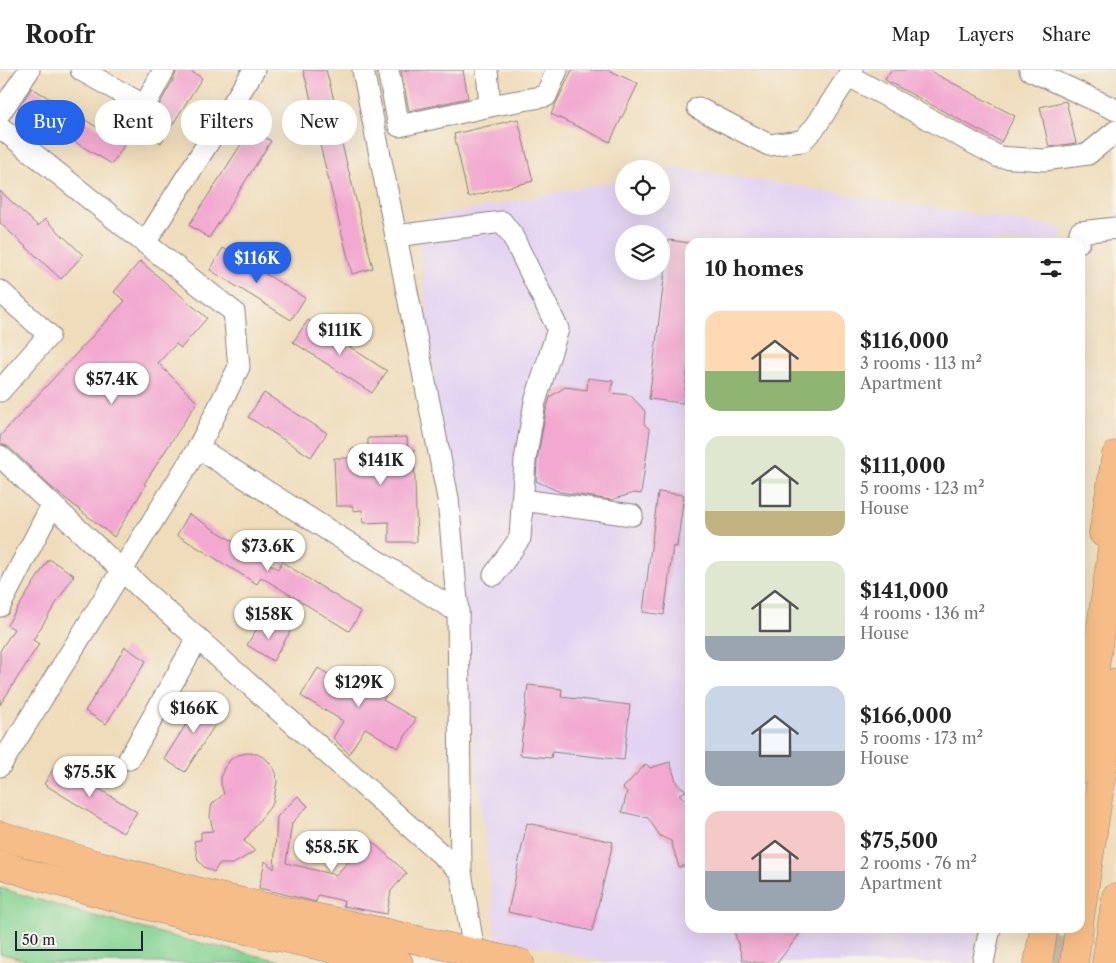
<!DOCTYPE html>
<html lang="en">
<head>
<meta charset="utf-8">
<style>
  body { margin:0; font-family:"Libre Caslon Text",serif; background:#f2f2f2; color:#222; height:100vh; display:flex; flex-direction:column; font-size:19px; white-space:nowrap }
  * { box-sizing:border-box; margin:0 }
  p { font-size:16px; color:#767676 }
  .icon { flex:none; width:28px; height:28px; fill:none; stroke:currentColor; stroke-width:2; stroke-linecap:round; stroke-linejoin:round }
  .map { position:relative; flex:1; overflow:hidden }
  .details { position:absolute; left:685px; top:168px; width:400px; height:695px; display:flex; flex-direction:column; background:#fff; border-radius:15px; box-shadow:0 5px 20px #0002 }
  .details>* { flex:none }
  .top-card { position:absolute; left:15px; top:30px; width:475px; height:45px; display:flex; gap:10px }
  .controls { position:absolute; left:615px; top:90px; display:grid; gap:10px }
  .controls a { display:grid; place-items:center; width:55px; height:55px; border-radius:50%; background:#fff; box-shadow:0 5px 20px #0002; font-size:25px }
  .scale { position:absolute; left:15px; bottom:12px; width:128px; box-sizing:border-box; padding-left:5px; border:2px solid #22223b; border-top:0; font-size:14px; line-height:18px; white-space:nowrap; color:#22223b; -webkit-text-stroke:4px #f7f3e8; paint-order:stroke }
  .price { position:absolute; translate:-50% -42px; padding:0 11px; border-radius:18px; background:#fff; color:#222; font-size:16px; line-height:32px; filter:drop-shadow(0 1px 2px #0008) }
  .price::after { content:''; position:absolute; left:50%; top:30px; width:15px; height:11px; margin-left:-8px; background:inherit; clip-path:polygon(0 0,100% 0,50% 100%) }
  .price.selected { background:#2563eb; color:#fff }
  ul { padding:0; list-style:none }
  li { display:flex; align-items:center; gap:15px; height:125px; padding:0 20px }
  li span { display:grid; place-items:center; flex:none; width:140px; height:100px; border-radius:15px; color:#555 }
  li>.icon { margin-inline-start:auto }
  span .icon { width:60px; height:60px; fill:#fffc; stroke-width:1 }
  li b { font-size:21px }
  h2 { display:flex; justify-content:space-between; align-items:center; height:60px; padding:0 20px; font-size:21px }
  .tag { padding:0 18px; border-radius:22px; background:#fff; box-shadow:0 5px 20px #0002; font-size:18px; line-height:45px }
  .tag.selected { background:#2563eb; color:#fff }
  header { display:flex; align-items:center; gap:30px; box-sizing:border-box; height:70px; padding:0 25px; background:#fff; border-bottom:1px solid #e0e0e0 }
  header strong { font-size:24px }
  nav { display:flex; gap:28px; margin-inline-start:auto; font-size:18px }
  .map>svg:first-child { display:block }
  .built { fill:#e3d3f3; fill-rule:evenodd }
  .green { fill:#83d393; stroke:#527a67 }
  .building { fill:#f2a8d0 }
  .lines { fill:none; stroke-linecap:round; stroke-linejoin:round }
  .major-tunnel { stroke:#c6b7a1; stroke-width:28; stroke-dasharray:28 14; stroke-linecap:butt }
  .minor-casing { stroke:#887f7a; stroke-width:23 }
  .major-casing { stroke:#887f7a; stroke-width:29 }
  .minor { stroke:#fff; stroke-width:21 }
  .major { stroke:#f7bd88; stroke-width:28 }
</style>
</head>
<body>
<header>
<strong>Roofr</strong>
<nav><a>Map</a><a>Layers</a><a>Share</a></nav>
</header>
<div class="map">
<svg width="1116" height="893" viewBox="0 0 1116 893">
  <rect width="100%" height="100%" fill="#f7f3e8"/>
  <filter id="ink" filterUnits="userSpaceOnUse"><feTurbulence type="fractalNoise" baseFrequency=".02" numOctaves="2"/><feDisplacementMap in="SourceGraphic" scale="10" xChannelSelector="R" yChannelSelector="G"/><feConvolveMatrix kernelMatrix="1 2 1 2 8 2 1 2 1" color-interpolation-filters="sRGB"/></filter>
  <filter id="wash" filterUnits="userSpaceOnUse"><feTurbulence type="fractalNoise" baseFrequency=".0096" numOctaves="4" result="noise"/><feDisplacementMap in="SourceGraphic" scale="20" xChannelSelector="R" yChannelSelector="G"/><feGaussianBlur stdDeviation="1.12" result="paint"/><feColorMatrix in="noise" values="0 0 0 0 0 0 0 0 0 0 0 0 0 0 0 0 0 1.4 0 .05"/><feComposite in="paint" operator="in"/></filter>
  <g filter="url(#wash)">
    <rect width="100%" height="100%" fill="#efdcba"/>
    <path class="built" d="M679,98L1062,158L1061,172H690V858H979L973,893H609L496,867L417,151L624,109V136H661V101ZM624,164H661V201H624Z"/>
    <polygon class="green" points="0,818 75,841 187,870 290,893 36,893 0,883"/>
    <g id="blocks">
      <g class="building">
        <polygon points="177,0 189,0 202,8 161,73 144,63 175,6"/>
        <polygon points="303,0 326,0 339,49 336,50 373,198 352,204 319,71 322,70"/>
        <polygon points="401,0 463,0 468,28 409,41"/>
        <polygon points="572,0 609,0 638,14 610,72 551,44"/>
        <polygon points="891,0 928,0 1015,46 1001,72 885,10"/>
        <polygon points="32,18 125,74 112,94 18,38"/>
        <polygon points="1066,31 1076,73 1049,77 1040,37"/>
        <polygon points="518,49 533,111 468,127 454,64"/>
        <polygon points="251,59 271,71 209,168 189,155"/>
        <polygon points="0,121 38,156 45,149 83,185 61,209 0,153"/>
        <polygon points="669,170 690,173 690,282 683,333 649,329"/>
        <polygon points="223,178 305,228 291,250 210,200"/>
        <polygon points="140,191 207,248 181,278 176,274 158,293 197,332 144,414 146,415 114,467 51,417 9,377 2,374 0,372 0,366 125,231 114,222"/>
        <polygon points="308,250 387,301 372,323 293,272"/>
        <polygon points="588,308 613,311 611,323 630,325 645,341 644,354 650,360 641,424 634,423 611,430 560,422 536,411 537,391 546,341 550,327 565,317 587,320"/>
        <polygon points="264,323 327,363 311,387 248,347"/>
        <polygon points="407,367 408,380 414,380 417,472 389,472 389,452 363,453 362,440 353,441 353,436 336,436 334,388 351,388 351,379 368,379 368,368"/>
        <polygon points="658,422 684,425 677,477 673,476 664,545 643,542"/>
        <polygon points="189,444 278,499 282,492 361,542 349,561 261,507 257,514 177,465"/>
        <polygon points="49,489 74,505 33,570 39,574 0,635 0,581 14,559 7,555"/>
        <polygon points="276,551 291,560 273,591 247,575 259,555 269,561"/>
        <polygon points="125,577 146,591 106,654 85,641"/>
        <polygon points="365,596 387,609 381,619 388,623 383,630 416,649 398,678 365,658 349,684 333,668 343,651 301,626 318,598 351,618"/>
        <polygon points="528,615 562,619 561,627 630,635 624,690 552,682 551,688 520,685"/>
        <polygon points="204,626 225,639 185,702 164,689"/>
        <polygon points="247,683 257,684 265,688 272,695 276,703 277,712 273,733 244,771 255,781 233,794 219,794 214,802 204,797 198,790 194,771 201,770 201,762 213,761 210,746 211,739 212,734 224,724 221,715 221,706 224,698 230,690 238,685"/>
        <polygon points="670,692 677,714 687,721 679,724 690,735 690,794 679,797 671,771 660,766 648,748 622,742 627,722 623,718 646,694 650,698"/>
        <polygon points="57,693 137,742 123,763 44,714"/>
        <polygon points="298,726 308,736 292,753 286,793 336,805 369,769 407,803 391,821 387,844 343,836 344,831 318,825 316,832 259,818 265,791 274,799 277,747"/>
        <polygon points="527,753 613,772 592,861 508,842"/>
        <polygon points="733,858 791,858 799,865 777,893 757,893 743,890"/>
      </g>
    </g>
  </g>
  <g filter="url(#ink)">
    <use href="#blocks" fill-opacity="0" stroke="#887f7a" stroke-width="1"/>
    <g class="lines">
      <polyline class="major-tunnel" points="1055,893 1060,858"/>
      <defs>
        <g id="minor">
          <polyline points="81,0 145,36"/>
          <polyline points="363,0 448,428 458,542 461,802 474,882"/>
          <polyline points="388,0 399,56 490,36 546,26 557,0"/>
          <polyline points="487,0 490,36"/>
          <polyline points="1030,0 1116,40"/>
          <polyline points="849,6 999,87 1044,90 1088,84 1116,61"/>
          <polyline points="698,38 769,75 802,71 816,56 852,0"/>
          <polyline points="0,43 29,0"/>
          <polyline points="0,57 145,173 234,242 239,297 198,378 0,696"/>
          <polyline points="133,57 164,0"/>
          <polyline points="396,166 502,152 512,165 558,259 535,332 525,390 520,468 494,505"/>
          <polyline points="1079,172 1080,162 1116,158"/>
          <polyline points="145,173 254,0"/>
          <polyline points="0,221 49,265 0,321"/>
          <polyline points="198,378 458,542"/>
          <polyline points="0,386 144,521 461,802"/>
          <polyline points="522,430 632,445"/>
          <polyline points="0,536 52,435"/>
          <polyline points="129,689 198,568"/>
          <polyline points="983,893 990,858"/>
        </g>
        <g id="major">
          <polyline points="1103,463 1116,385"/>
          <polyline points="1080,700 1110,494 1116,445"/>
          <polyline points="0,765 95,794 219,827 351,855 520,893"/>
          <polyline points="0,794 30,804 88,820 213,853 399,893"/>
          <polyline points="1080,847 1116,612"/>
          <polyline points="1038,893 1044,858"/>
          <polyline points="1074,893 1079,858"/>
          <polyline points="1106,893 1116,827"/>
        </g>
      </defs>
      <use href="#minor" class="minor-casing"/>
      <use href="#major" class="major-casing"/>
      <use href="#minor" class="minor"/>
      <use href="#major" class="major"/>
    </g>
  </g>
</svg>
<div class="controls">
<a><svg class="icon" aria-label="locate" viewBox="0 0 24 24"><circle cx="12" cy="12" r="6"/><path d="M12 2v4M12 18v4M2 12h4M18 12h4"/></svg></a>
<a><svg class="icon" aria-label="layers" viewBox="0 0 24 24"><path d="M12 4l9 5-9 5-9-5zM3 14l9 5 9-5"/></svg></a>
</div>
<div class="scale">50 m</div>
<b class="price selected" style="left:257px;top:214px">$116K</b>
<b class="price" style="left:340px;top:286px">$111K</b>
<b class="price" style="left:112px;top:335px">$57.4K</b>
<b class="price" style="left:381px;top:416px">$141K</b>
<b class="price" style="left:268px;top:502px">$73.6K</b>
<b class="price" style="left:269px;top:570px">$158K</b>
<b class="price" style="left:359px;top:638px">$129K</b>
<b class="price" style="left:194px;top:664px">$166K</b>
<b class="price" style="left:90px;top:728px">$75.5K</b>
<b class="price" style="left:332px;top:803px">$58.5K</b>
<div class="top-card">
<a class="tag selected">Buy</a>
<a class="tag">Rent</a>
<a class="tag">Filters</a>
<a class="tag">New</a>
</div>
<section class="details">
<h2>10 homes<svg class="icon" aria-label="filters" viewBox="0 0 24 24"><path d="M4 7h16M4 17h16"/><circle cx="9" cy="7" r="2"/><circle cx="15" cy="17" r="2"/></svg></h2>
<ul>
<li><span style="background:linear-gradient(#ffd9b3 60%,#8fb573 0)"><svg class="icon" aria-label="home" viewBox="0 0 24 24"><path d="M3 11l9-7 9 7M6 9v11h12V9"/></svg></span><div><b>$116,000</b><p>3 rooms · 113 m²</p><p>Apartment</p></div></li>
<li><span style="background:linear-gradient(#dfe7d0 75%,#c2b280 0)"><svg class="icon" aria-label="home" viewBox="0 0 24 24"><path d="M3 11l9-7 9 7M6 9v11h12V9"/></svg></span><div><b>$111,000</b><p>5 rooms · 123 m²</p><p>House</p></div></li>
<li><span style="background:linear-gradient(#dfe7d0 75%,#9aa5b1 0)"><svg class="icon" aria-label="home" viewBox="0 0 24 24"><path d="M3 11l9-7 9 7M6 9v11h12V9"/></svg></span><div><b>$141,000</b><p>4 rooms · 136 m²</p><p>House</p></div></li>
<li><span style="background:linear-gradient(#c9d6e8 65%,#9aa5b1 0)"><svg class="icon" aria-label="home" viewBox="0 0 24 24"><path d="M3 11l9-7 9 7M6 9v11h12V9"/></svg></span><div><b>$166,000</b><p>5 rooms · 173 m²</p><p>House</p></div></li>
<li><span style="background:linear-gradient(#f6c9c9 60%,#9aa5b1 0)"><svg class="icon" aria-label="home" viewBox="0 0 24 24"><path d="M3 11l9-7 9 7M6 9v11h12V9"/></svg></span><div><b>$75,500</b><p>2 rooms · 76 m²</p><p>Apartment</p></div></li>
</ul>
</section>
</div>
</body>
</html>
